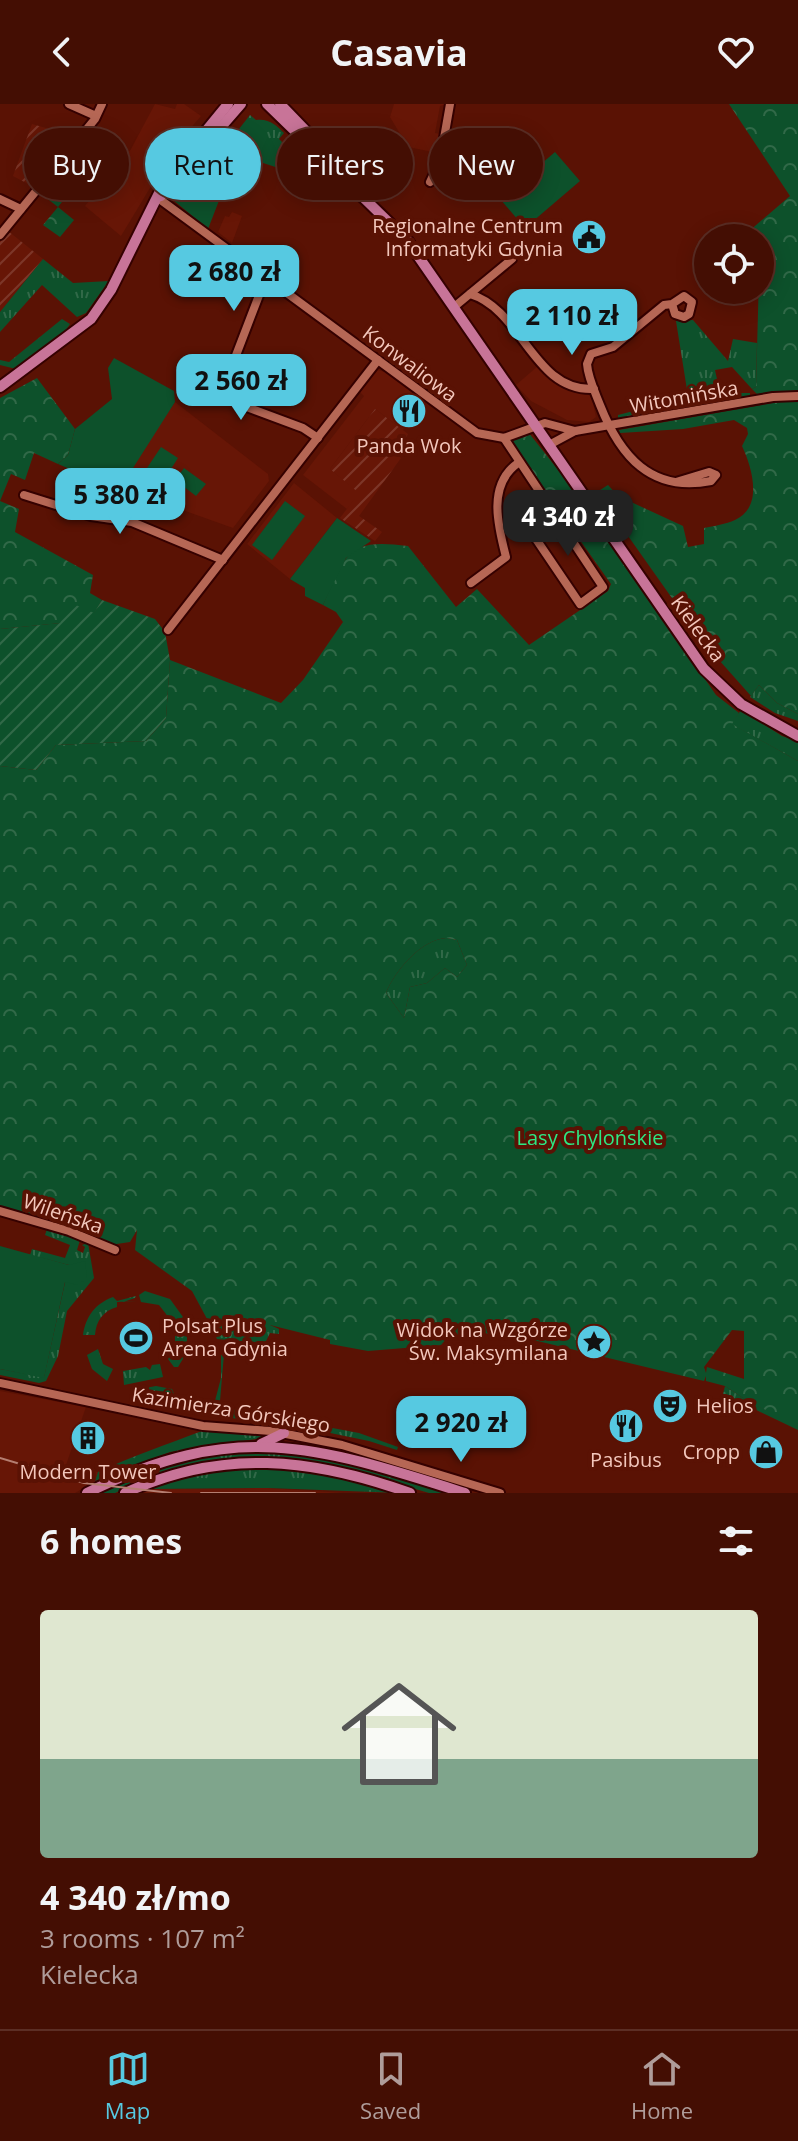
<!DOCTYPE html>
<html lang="en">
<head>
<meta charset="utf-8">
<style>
  body { margin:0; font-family:"Open Sans",sans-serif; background:#4e1c12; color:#f1f3f6; height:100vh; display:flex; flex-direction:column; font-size:30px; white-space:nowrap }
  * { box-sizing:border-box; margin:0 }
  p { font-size:26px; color:#af9c9a }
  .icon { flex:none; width:44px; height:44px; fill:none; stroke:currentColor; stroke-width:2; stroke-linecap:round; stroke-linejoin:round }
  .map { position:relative; height:1389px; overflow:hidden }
  .drawer { display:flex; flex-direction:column; background:#440e03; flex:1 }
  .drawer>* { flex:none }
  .top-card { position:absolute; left:24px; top:24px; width:750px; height:72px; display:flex; gap:16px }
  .controls { position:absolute; left:694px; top:120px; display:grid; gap:16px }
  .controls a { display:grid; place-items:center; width:80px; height:80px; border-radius:50%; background:#440e03; box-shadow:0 4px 20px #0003,0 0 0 2px #5c2e25; font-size:40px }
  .price { position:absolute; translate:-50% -68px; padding:0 18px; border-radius:16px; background:#56c9e1; color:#111; font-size:26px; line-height:52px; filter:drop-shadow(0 2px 4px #0008) }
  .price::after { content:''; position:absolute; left:50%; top:48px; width:24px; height:18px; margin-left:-12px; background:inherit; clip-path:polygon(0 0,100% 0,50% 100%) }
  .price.on { background:#222; color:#fff }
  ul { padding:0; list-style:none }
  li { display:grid; align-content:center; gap:16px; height:424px; padding:0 40px }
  li span { display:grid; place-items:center; height:248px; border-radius:8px; color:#555 }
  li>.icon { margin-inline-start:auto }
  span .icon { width:144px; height:144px; fill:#fffc; stroke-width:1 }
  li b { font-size:34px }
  h2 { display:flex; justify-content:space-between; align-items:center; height:96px; padding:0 40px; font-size:34px }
  .chip { padding:0 28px; border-radius:36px; background:#440e03; box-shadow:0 4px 20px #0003,0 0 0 2px #5c2e25; font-size:28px; line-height:72px }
  .chip.on { background:#56c9e1; color:#111 }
  header { display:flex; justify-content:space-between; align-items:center; height:104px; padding:0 40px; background:#440e03; font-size:36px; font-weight:700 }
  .tab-bar { display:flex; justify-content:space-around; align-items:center; height:112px; border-top:2px solid #5c2e25; background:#440e03; font-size:22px; color:#af9c9a }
  .tab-bar a { display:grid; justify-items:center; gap:4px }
  .tab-bar .on { color:#56c9e1 }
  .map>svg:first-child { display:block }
  .built { fill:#671606 }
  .industrial { fill:url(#industrial-furrows) }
  .grass { fill:url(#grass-tufts) }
  .forest { fill:url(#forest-crowns); fill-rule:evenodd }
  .park { fill:#0d512b }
  .garden { fill:url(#garden-furrows) }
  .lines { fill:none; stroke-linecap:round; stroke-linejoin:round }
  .minor-casing { stroke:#350100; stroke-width:12 }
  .major-casing { stroke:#350100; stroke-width:14 }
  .minor { stroke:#b66755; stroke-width:8 }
  .major { stroke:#c87498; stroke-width:10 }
  .rail { stroke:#b57e71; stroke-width:2 }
  .labels { text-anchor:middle; stroke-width:8; stroke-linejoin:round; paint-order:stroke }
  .poi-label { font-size:20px; fill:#f3c7bc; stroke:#5a1204; text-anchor:end }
  .street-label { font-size:20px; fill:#f3c7bc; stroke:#5a1204 }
  .park-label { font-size:20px; fill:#2de884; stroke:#5a1204 }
</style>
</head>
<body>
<header><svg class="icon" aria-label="back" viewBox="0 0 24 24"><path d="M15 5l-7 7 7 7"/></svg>Casavia<svg class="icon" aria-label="heart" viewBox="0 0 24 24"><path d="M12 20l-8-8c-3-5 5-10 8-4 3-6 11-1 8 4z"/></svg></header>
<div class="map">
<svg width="798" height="1389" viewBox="0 0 798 1389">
  <defs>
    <pattern id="industrial-furrows" width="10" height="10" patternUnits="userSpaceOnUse" patternTransform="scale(2)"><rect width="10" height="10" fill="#671606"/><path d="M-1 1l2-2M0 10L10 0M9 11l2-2" fill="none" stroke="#7d3628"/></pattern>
    <pattern id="grass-tufts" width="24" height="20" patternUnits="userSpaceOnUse" patternTransform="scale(2)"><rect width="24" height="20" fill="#0d512b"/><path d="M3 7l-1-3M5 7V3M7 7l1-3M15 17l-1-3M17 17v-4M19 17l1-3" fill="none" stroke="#316948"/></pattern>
    <pattern id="forest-crowns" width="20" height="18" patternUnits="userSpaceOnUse" patternTransform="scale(2)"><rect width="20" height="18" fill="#0d512b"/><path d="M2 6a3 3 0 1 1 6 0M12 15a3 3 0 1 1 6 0" fill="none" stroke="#316948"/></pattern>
    <pattern id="garden-furrows" width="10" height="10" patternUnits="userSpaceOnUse" patternTransform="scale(2)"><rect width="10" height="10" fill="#0d512b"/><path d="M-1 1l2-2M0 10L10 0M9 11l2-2" fill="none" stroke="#316948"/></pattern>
  </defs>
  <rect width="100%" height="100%" fill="#5a1204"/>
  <g class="built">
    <polygon points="155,0 175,5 177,0 184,0 201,12 157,63 152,71 156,74 121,132 85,102 131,45"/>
    <polygon points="394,0 447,0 440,2 435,29 441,30 438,49 408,43 390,13"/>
    <polygon points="232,108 242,112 232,139 218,128 225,112 229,113"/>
    <polygon points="538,262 557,279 591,290 596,313 589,318 567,316 531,297 516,281"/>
    <polygon points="377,266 385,268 425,298 403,326 375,305 330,365 360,389 347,405 303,371 364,292 360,288"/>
    <polygon points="175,298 268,370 269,377 233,424 149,394 123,374"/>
    <polygon points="294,379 337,414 290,475 247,440"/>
    <polygon points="0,1287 86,1303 66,1361 98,1368 95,1377 75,1389 0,1389"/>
    <polygon points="268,1384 344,1389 140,1389 149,1385"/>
  </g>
  <g class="industrial">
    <polygon points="32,20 70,31 30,81 13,72"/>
    <polygon points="8,127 43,155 0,208 0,136"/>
    <polygon points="375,305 408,330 395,349 401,354 359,412 382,428 375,437 340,414 359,389 330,365"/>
  </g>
  <g class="grass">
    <path d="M250,11L256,16C269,14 277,22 284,29L279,35L283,39L286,35L311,68L297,84L300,71L233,49L229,59L239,25Z"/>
    <polygon points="236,24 227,55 225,81 208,125 172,95 200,60"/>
    <polygon points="84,32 119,60 108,74 73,46"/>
    <polygon points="50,74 69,89 58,103 39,88"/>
    <polygon points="43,155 73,179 109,177 86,209 77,213 42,181 0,228 0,208"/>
    <polygon points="62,215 70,220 61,233 16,265 0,261 0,256 9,258"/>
    <polygon points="693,216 728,257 733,235 757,239 756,283 752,285 732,263 715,266 720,289 688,292 676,217"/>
    <polygon points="759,581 777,599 798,610 798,617 775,609 750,593"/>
    <polygon points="741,606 782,632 798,637 798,657 731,620"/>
    <path d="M447,834L457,836L467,861L457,873L445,864L427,879L410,883L404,914L386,889C395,867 421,835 447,834Z"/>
    <polygon points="47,1125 80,1136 77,1146 83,1149 85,1143 82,1141 88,1139 94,1174 67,1207 58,1252 46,1277 39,1279 0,1271 0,1265 44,1273 69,1161 30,1151 32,1145 65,1154 70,1141 45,1131"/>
    <polygon points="145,1187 170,1195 183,1213 173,1219 159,1201 141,1198 139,1191"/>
    <path d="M136,1192L135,1194L123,1198L137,1197L117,1198V1203C103,1207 96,1217 95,1231H83C86,1212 95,1200 113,1193L117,1197Z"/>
    <polygon points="232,1217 240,1218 244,1229 252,1221 270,1221 279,1225 279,1230 270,1229 265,1239 217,1235 213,1226"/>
    <polygon points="182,1230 187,1231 187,1248 178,1263 174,1263 168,1255 175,1246 175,1232"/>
    <polygon points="98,1245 103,1260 113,1265 107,1277 92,1265 87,1251"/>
    <polygon points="224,1250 220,1297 226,1304 359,1329 398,1343 397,1346 369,1337 282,1319 211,1312 221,1274 221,1251"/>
    <polygon points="160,1260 163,1273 124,1281 123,1267 146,1263 150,1266 152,1261"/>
    <polygon points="156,1282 172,1285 181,1307 143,1299 134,1290 135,1286"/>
    <polygon points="725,1282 752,1300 793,1316 798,1320 798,1326 723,1290"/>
    <polygon points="400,1299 425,1306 428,1314 425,1321 417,1323 403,1314 404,1310 398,1307"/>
    <path d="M202,1327L275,1332L170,1348L95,1377L98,1368C132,1352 168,1340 202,1327Z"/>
    <path d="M274,1346L337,1354L454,1389H429L334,1361L258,1354L193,1361L148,1374L115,1389H96C153,1361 210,1350 274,1346Z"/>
    <polygon points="278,1362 354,1376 400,1389 268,1384 149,1385 200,1369"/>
  </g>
  <g class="forest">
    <polygon points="729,0 798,0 798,287 757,290 752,285 756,283 760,134 741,134 790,92"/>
    <polygon points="58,103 74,116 60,133 43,121"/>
    <polygon points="37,274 75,325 68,351 58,360 34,349 25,376 11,370 0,397 0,294"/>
    <polygon points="703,289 750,289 750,293 618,316 618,311"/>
    <path d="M778,298H798V610L777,599L759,581L751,592L703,538L597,388L608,381L618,392L683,422L688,443L704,440V424C714,422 726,420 735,416C764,403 752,363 742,342L748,330L747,324L734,316L683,325L620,329L619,326Z"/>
    <path d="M528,328L571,382L716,591L739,609L732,620L798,657V1320L752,1300L725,1282L706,1277V1272L704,1277L525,1234L467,1227L454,1235L447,1234L441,1241L368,1247L330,1240V1236L270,1221H252L242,1230L239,1229L240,1218L232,1217L213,1226L192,1187L135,1146L137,1126L130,1138L110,1141L67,1123L0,1103V662L36,666L56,641L146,637L166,614L170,556L281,599L303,576L343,518L336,508L323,501C346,449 347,434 408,442L456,503L477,485L529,541L608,487L611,480L512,340L515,334ZM447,834L457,836L467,861L457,873L445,864L427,879L410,883L404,914L386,889C395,867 421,835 447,834ZM732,1226L744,1227V1275L707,1263L706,1269L704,1263Z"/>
    <polygon points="0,397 19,405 15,428 93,471 90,489 102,496 94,510 61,519 0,525"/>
  </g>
  <g class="park">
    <polygon points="555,48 580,77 525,124 500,95"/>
    <polygon points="114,254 174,287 175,298 119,386 58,360 68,351 75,325 112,295 108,264"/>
    <polygon points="161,343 178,354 156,388 139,376"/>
    <polygon points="184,364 206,380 196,392 175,376"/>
    <polygon points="285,397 305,412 272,456 252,441"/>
    <polygon points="337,414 371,437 346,454 323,501 305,492 305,484 290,475"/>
    <polygon points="0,1142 69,1161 85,1157 87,1174 78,1181 65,1178 44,1274 0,1265"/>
  </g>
  <polygon class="garden" points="102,496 155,515 165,528 170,556 166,614 146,637 56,641 36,666 0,662 0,525 60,519 69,498 94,509"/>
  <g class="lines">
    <defs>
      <g id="minor">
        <polyline points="69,0 96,12"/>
        <polyline points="430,78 440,57 450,0"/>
        <polyline points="158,94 477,329 504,334 545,319 575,327"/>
        <polyline points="0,95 21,105"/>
        <polyline points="0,131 95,15 102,0"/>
        <polyline points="266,173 230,267 232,287 244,302 303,324 318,334"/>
        <path d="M470,190C523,206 533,288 594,285"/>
        <path d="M672,200L675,210L684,213L689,210L692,198L684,192L672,200L664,201L613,243L591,250L587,260C588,274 595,288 600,301C620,352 651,389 711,377L716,371L709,368L676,378"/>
        <polyline points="454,203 512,155"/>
        <polyline points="504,334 603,483 580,500 536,435"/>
        <polyline points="549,341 575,327 773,293 798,292"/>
        <polyline points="24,391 91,412 132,418 223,456"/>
        <path d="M471,479L506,453C498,422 487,381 518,359"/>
        <polyline points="168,526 378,256"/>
        <polyline points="0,1107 69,1127 115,1146"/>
        <polyline points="0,1279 203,1322 271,1327 342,1341 500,1389"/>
      </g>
      <g id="major">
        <polyline points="267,0 407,136 704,565 741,600 798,632"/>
        <polyline points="280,0 333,55 338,67"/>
        <polyline points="161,92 241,0"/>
        <polyline points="0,283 91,215 111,186 165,77 228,0"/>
        <polyline points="261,1340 284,1329"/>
        <path d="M87,1389C235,1315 317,1342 465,1389"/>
        <path d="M125,1389C222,1344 312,1354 410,1389"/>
      </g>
    </defs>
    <use href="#minor" class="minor-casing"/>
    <use href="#major" class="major-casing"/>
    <use href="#minor" class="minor"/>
    <use href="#major" class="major"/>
    <g class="rail">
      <polyline points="0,1354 84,1379 171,1389"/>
      <polyline points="201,1389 315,1389"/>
    </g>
  </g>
  <defs>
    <symbol id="civic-disc" viewBox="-11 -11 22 22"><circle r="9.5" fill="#56c9e1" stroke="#5a1204"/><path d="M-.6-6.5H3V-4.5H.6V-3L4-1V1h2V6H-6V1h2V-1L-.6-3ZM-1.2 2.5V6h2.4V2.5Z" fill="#111"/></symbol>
    <symbol id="restaurant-disc" viewBox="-11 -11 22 22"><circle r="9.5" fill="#56c9e1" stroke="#5a1204"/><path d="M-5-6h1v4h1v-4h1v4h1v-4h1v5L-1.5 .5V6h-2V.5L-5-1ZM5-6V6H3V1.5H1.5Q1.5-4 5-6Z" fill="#111"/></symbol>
    <symbol id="stadium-disc" viewBox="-11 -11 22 22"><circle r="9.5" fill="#56c9e1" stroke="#5a1204"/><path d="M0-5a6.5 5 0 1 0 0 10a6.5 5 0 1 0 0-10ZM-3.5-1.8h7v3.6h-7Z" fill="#111"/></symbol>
    <symbol id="sight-disc" viewBox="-11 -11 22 22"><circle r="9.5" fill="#56c9e1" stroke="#5a1204"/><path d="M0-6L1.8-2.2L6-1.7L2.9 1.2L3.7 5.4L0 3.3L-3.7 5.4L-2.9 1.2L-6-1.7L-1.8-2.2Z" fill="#111"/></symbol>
    <symbol id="theatre-disc" viewBox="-11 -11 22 22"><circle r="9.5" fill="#56c9e1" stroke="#5a1204"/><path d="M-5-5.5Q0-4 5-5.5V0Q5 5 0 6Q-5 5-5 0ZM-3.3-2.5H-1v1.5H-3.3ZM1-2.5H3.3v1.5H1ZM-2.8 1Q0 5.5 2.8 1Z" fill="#111"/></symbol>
    <symbol id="building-disc" viewBox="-11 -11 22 22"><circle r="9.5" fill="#56c9e1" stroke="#5a1204"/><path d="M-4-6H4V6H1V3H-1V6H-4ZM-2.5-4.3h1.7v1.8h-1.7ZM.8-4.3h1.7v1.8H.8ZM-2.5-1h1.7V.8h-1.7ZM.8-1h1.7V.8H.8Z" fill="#111"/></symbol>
    <symbol id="shop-disc" viewBox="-11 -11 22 22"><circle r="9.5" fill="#56c9e1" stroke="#5a1204"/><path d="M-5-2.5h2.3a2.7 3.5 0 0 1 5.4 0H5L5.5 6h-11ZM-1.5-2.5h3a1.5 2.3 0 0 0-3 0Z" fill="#111"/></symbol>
  </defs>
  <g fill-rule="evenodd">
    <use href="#civic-disc" x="569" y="113" width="40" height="40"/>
    <use href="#restaurant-disc" x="389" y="287" width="40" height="40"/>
    <use href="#stadium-disc" x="116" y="1214" width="40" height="40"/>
    <use href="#sight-disc" x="574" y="1218" width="40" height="40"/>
    <use href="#theatre-disc" x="650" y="1282" width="40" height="40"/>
    <use href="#restaurant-disc" x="606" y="1302" width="40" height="40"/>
    <use href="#building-disc" x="68" y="1314" width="40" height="40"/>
    <use href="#shop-disc" x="746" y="1328" width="40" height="40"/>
  </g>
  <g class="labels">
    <g class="poi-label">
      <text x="563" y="129">Regionalne Centrum<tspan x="563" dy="23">Informatyki Gdynia</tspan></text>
      <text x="409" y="349" text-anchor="middle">Panda Wok</text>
      <text x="162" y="1229" text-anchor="start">Polsat Plus<tspan x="162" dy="23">Arena Gdynia</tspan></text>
      <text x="568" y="1233">Widok na Wzgórze<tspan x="568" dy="23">Św. Maksymilana</tspan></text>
      <text x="696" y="1309" text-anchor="start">Helios</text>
      <text x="740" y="1355">Cropp</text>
      <text x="626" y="1363" text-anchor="middle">Pasibus</text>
      <text x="88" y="1375" text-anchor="middle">Modern Tower</text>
    </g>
    <g class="street-label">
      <text transform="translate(410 260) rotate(37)" y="7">Konwaliowa</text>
      <text transform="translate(684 293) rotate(-10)" y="7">Witomińska</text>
      <text transform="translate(698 525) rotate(54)" y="7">Kielecka</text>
      <text transform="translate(63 1110) rotate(19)" y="7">Wileńska</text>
      <text transform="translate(231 1306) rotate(9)" y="7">Kazimierza Górskiego</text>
    </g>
    <g class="park-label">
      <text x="590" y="1041">Lasy Chylońskie</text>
    </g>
  </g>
</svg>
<div class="controls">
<a><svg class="icon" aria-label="locate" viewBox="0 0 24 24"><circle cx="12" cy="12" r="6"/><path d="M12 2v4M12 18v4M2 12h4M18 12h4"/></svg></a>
</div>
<b class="price" style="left:234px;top:209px">2 680 zł</b>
<b class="price" style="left:572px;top:253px">2 110 zł</b>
<b class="price" style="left:241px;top:318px">2 560 zł</b>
<b class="price" style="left:120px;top:432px">5 380 zł</b>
<b class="price on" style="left:568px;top:454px">4 340 zł</b>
<b class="price" style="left:461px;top:1360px">2 920 zł</b>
<div class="top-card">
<a class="chip">Buy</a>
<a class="chip on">Rent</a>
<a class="chip">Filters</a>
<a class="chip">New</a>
</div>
</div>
<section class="drawer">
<h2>6 homes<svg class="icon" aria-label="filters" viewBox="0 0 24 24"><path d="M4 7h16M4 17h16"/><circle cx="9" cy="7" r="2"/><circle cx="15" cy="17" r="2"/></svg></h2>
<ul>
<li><span style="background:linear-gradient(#dfe7d0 60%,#7fa58c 0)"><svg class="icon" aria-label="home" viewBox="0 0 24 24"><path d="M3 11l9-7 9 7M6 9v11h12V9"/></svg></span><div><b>4 340 zł/mo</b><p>3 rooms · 107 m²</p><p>Kielecka</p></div></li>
</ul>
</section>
<nav class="tab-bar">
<a class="on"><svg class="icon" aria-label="map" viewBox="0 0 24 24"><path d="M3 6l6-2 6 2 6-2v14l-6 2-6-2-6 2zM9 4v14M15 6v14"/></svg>Map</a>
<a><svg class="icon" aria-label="saved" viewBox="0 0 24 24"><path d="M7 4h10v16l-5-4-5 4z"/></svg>Saved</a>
<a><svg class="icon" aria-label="home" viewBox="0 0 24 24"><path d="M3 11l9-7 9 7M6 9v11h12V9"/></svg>Home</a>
</nav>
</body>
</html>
